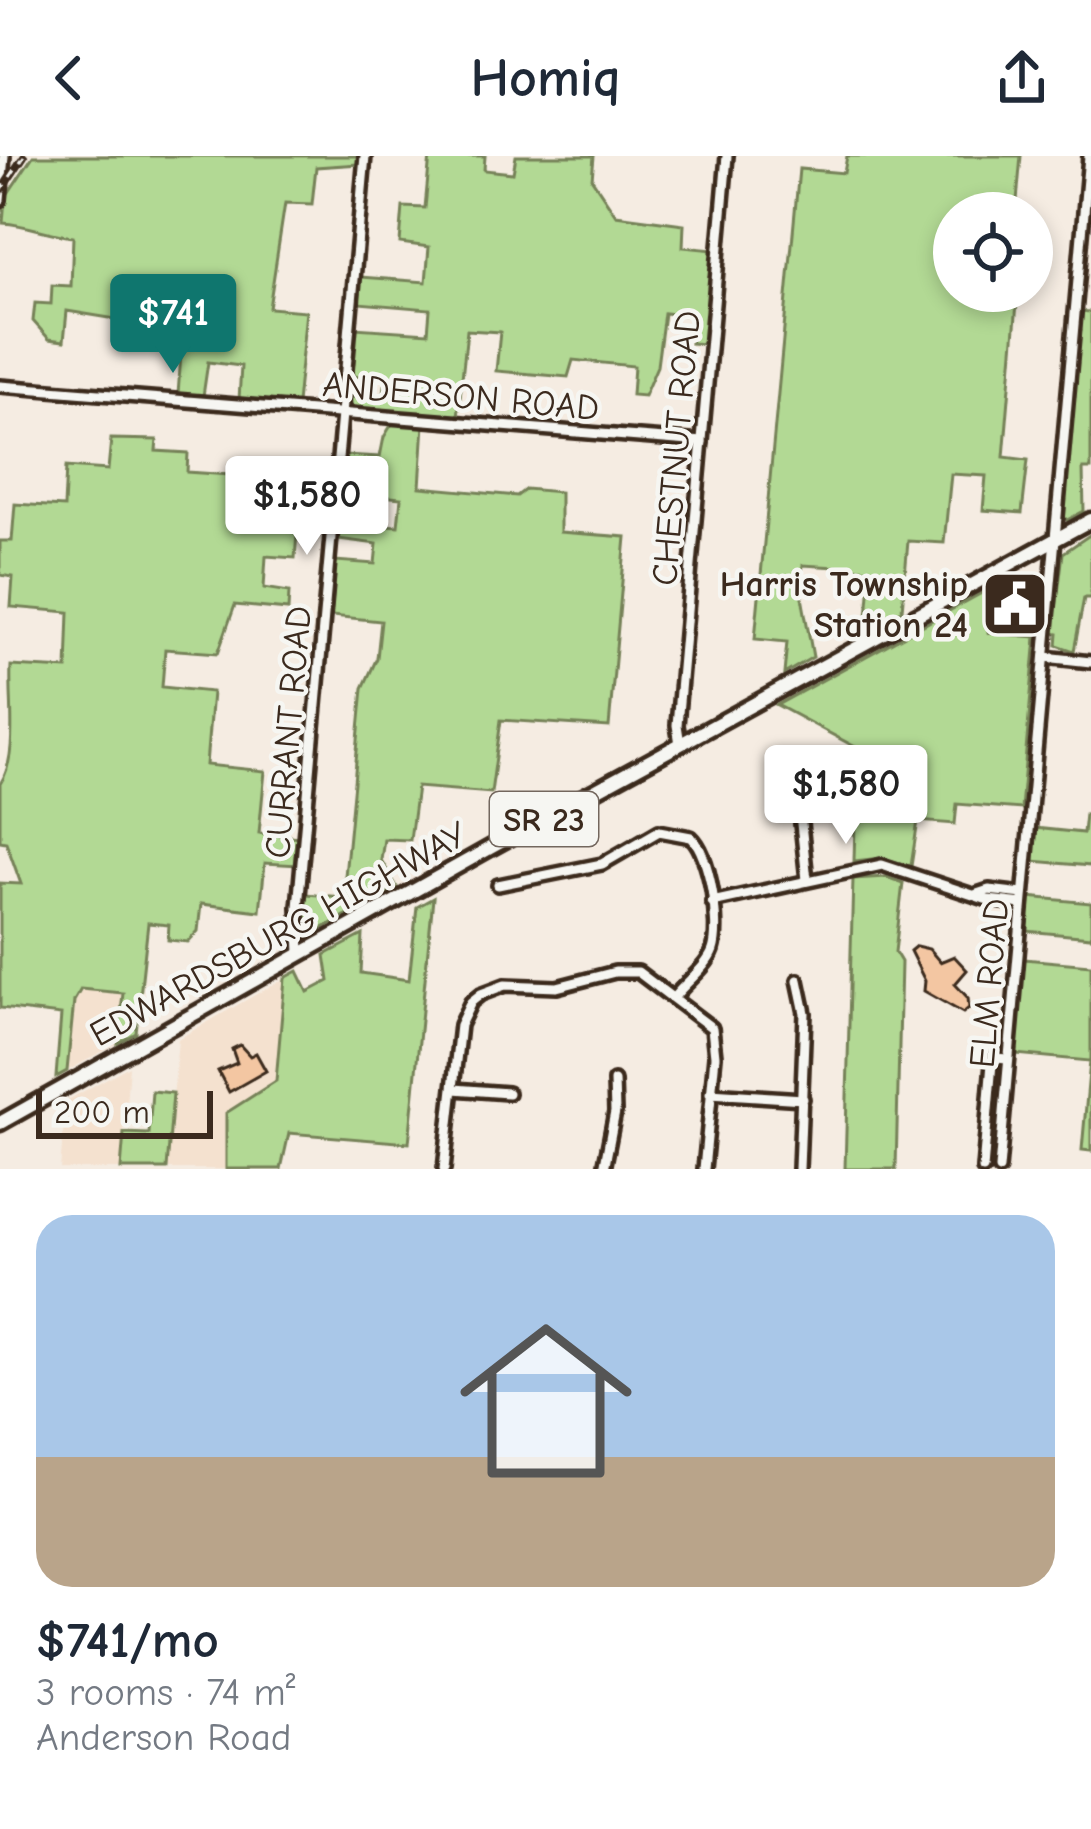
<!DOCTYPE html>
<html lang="en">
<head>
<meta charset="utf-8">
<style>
  body { margin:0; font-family:"Comic Neue",sans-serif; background:#f6f6f7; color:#1f2937; height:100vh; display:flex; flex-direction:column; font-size:45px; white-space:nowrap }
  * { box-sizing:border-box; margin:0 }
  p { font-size:39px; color:#747a83 }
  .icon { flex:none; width:66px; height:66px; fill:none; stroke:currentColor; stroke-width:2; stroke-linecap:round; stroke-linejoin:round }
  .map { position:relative; height:1013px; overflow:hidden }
  .details { display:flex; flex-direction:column; background:#fff; flex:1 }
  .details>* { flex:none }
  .fabs { position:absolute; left:933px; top:36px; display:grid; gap:24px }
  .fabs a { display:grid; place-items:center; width:120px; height:120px; border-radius:50%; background:#fff; box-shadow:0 6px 18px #0003; font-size:60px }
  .scale { position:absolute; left:36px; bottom:30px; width:177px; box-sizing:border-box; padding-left:12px; border:6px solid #3b2a1e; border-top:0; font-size:33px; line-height:42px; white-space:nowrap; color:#3b2a1e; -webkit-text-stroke:9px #f6f6f2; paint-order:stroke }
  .price { position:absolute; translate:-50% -102px; padding:0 27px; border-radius:12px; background:#fff; color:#222; font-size:39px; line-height:78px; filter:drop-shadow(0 3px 6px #0008) }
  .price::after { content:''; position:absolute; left:50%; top:72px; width:36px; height:27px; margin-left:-18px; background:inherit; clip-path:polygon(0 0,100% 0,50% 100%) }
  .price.active { background:#0f766e; color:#fff }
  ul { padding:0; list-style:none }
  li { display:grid; align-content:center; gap:24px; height:636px; padding:0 36px }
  li span { display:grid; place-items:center; height:372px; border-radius:36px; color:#555 }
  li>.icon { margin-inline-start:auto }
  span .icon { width:216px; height:216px; fill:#fffc; stroke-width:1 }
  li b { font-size:51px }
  header { display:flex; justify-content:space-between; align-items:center; height:156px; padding:0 36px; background:#fff; font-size:54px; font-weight:600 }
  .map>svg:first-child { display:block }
  .built { fill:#f4e1cf }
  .green { fill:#b2d994; stroke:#768259; stroke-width:3 }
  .building { fill:#f3c6a2; stroke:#3b2a1e; stroke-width:3 }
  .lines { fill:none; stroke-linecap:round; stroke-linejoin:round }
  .minor-casing { stroke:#3b2a1e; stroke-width:18 }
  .major-casing { stroke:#3b2a1e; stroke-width:21 }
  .minor { stroke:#f6f6f2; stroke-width:9 }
  .major { stroke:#f6f6f2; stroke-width:12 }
  .rail-casing { stroke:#3b2a1e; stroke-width:8 }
  .rail { stroke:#f6f6f2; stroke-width:3; stroke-dasharray:9; stroke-linecap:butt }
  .labels { text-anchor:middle; stroke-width:9; stroke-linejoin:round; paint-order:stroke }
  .shield { fill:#f6f6f2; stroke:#73675e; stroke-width:3 }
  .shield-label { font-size:33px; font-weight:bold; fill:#3b2a1e }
  .street-label { font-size:36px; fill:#3b2a1e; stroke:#f6f6f2 }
  .poi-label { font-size:36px; font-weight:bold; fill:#3b2a1e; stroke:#f6f6f2; text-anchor:end }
</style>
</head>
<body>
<header><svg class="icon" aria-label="back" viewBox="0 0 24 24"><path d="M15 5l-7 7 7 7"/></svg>Homiq<svg class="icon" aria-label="share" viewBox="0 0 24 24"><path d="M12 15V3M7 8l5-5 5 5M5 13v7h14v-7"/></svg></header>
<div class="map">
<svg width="1091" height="1013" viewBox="0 0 1091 1013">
  <rect width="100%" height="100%" fill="#f5ece2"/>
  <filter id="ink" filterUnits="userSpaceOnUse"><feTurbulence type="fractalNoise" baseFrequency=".00833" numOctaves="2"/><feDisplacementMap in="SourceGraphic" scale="24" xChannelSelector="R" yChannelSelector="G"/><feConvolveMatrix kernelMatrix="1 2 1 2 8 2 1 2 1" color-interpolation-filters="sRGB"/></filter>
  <g filter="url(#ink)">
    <g class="built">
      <polygon points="285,822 276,925 226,957 226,1013 167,1013 178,883"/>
      <polygon points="81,832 123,837 118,887 67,915 74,845"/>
      <polygon points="129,910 121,1013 60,1013 66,945"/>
    </g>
    <g class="green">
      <path d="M33,0H360L359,8L316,11L312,48L285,47L269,152L306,155L297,248L239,244L241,210L208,206L203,240L178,238L183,174L67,155L64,185L49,183L33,165L35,147L51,148L52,129L71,130L73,81C48,78 29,69 3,67L5,42Z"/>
      <polygon points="430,0 485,0 484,14 513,17 516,0 594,0 592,23 616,59 684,68 683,91 714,94 705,188 691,187 693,160 664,157 657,210 644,240 632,239 634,210 573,204 568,221 496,215 500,176 467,174 458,261 352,252 350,241 383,244 386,224 352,220 355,172 428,177 430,153 358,147 361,121 426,126 429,91 400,87 403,51 425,52"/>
      <polygon points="847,0 1021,0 1017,45 984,57 954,57 954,135 1018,135 1004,301 1028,304 1022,357 983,354 986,320 951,318 944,387 908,385 902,454 866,473 871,413 803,409 800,430 813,501 784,518 787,486 755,483 799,13 844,17"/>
      <polygon points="1080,155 1091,156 1091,313 1083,313 1084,355 1067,364 1062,359"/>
      <polygon points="393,266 424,268 420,331 517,340 526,333 560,336 560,376 626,381 609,571 501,564 491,637 417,631 410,684 384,683 381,704 397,731 307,781 303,775 306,738 343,741 363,532 377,502 381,465 331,460 336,405 375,408 377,388 338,383 339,366 398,370 401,342 342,336 345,299 380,301 384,281"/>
      <path d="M111,283L157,284L156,295L188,297L187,316L230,319V327L256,329L254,362L298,366L295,402L266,400L264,432L289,436L288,454L235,449L218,497L165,493L162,531L212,536L206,609L265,615L259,677L300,681L298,709L265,707L260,755L201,748L198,775L188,786L168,784L169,769L148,767L136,877L118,887L123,837L81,833L74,845L67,915L56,921L61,859L0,852V727L21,728L6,686L0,685V628C19,600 9,544 11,510L67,513L69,456L11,451L13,421L0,419V385H12L15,348L64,351L66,311L108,314Z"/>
      <polygon points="1091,378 1091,442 1084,442 1074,495 1057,489 1058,478 1053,477 1063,397"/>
      <polygon points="991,432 988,477 1036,481 1021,653 957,648 955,668 918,665 911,710 881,702 854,705 857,592 777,549"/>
      <polygon points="1085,658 1091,658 1091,710 1032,705 1034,672 1083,677"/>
      <polygon points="886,721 903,727 895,796 901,806 896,1013 845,1013 853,723"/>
      <polygon points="1028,741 1091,747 1091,781 1026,775"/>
      <polygon points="433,742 409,987 289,977 281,1013 226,1013 226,957 276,925 285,822 298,815 308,836 329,825 325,799 363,779 361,817 409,824 417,751"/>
      <polygon points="1024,803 1091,809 1091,995 1082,994 1090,905 1015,898"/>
      <polygon points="152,935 173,937 167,1013 121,1013 124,977 149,978"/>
    </g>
    <g class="building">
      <polygon points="916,790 929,793 940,806 954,800 967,814 955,828 968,842 969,852 963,857 924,835 925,825 910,795"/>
      <polygon points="240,889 250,900 256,897 266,915 229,936 218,915 237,907 232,893"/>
    </g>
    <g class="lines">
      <defs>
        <g id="minor">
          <polyline points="0,44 4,0"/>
          <polyline points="0,230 702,286"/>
          <polyline points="1045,501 1091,506"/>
          <polyline points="680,588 677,569 727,0"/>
          <polyline points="797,630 807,724"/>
          <path d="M498,729L602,708L659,675L691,681C710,698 721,769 713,794C707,811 686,826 675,840"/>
          <polyline points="977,738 989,734 1023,738"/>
          <polyline points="712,746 882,709 988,744 1022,748"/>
          <polyline points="300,798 298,751 365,0"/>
          <polyline points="798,824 805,857 799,1013"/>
          <polyline points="454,933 508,937"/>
          <polyline points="710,937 803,943"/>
          <polyline points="444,1013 460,869 471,846 481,838 505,829 557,831 615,816 638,816 712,872 715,900 704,1013"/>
          <polyline points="604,1013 615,956 614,925"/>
          <polyline points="983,1013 992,907 995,902 1008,903"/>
          <polyline points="999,1013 1089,0"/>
        </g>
        <polyline id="major" points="0,967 490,692 1091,364"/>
      </defs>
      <use href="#minor" class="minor-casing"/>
      <use href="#major" class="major-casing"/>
      <use href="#minor" class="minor"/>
      <use href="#major" class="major"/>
      <defs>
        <polyline id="rail" points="0,36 24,0"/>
      </defs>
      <use href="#rail" class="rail-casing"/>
      <use href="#rail" class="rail"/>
    </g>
  </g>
  <defs>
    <symbol id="civic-square" viewBox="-11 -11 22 22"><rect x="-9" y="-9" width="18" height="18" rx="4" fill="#3b2a1e" stroke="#f6f6f2"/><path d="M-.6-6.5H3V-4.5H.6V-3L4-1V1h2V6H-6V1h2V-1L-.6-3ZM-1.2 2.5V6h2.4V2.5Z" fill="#fff"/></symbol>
  </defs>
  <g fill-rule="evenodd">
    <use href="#civic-square" x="977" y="410" width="76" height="76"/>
  </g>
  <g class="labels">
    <rect class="shield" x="490" y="636" width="108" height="54" rx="9"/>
    <g class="shield-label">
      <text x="544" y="675">SR 23</text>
    </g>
    <g class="street-label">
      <text transform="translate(461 239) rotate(5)" y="13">ANDERSON ROAD</text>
      <text transform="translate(675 292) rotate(-85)" y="13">CHESTNUT ROAD</text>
      <text transform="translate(287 576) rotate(-85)" y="13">CURRANT ROAD</text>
      <text transform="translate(278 777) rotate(-29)" y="13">EDWARDSBURG HIGHWAY</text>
      <text transform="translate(988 827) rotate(-85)" y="13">ELM ROAD</text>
    </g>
    <g class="poi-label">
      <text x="968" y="440">Harris Township<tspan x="968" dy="41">Station 24</tspan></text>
    </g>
  </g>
</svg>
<div class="fabs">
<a><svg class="icon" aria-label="locate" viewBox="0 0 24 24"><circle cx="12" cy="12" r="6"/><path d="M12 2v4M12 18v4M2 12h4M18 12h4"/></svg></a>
</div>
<div class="scale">200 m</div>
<b class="price active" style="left:173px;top:220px">$741</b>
<b class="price" style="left:307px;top:402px">$1,580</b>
<b class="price" style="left:846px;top:691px">$1,580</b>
</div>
<section class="details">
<ul>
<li><span style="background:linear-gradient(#a9c7e8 65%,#b9a48a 0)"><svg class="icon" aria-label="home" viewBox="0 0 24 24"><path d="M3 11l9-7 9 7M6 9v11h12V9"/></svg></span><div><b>$741/mo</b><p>3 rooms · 74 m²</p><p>Anderson Road</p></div></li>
</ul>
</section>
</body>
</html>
